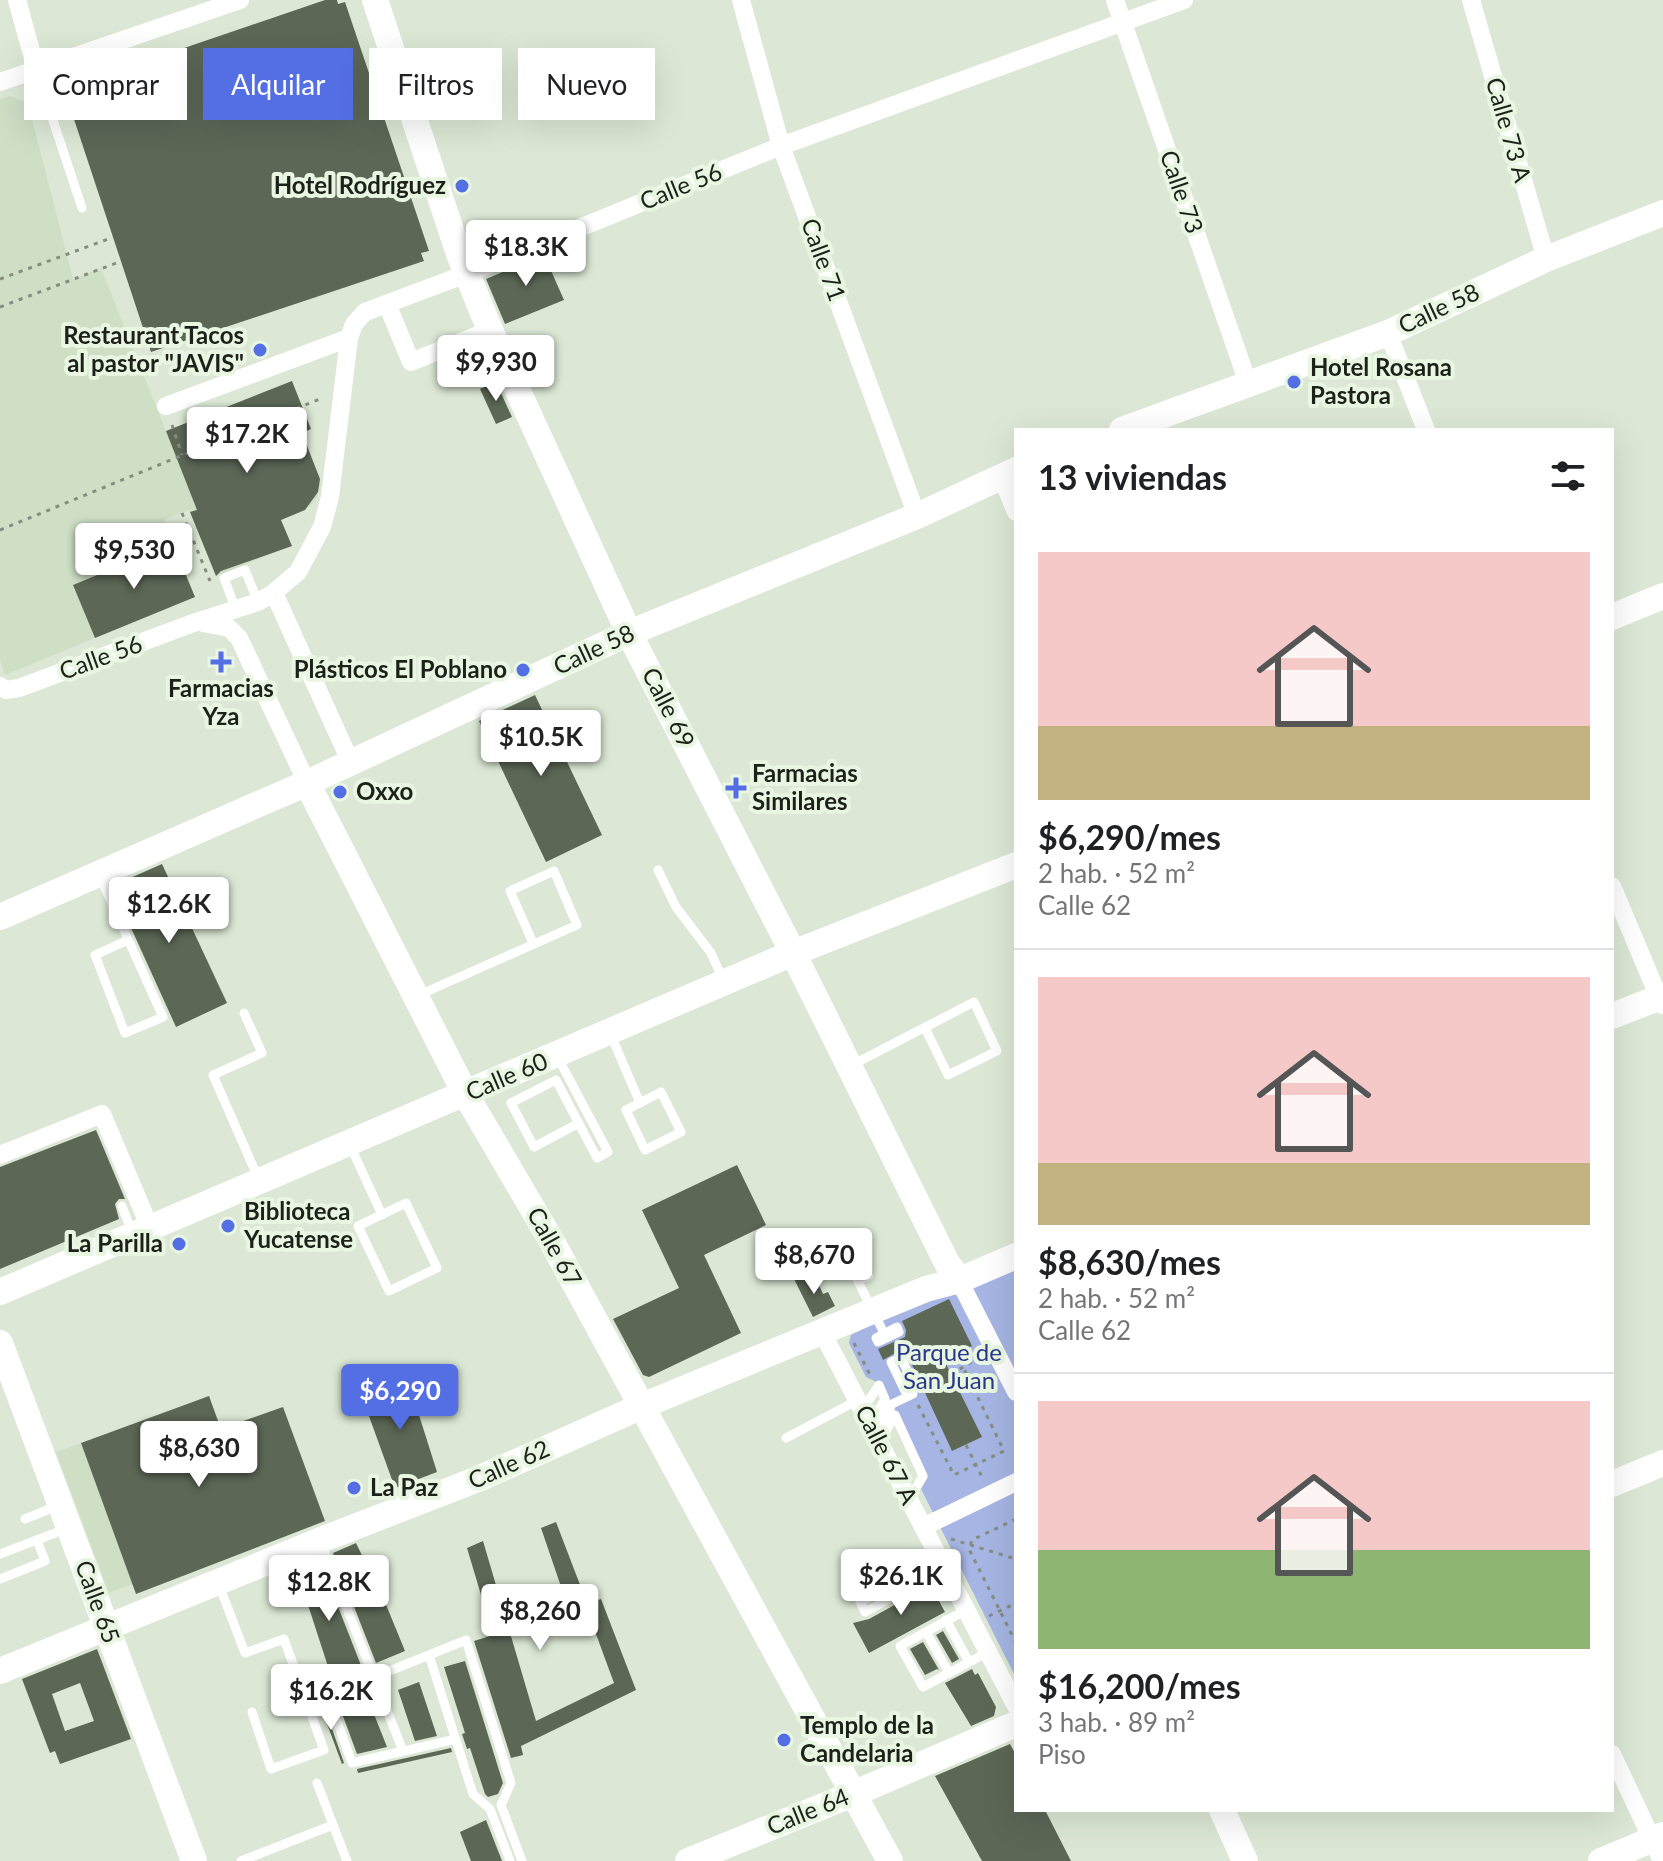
<!DOCTYPE html>
<html lang="es">
<head>
<meta charset="utf-8">
<style>
  body { margin:0; font-family:Lato,sans-serif; background:#f6f6f6; color:#202124; height:100vh; display:flex; flex-direction:column; font-size:30px; white-space:nowrap }
  * { box-sizing:border-box; margin:0 }
  p { font-size:26px; color:#757577 }
  .icon { flex:none; width:44px; height:44px; fill:none; stroke:currentColor; stroke-width:2; stroke-linecap:round; stroke-linejoin:round }
  .map { position:relative; flex:1; overflow:hidden }
  .details { position:absolute; left:1014px; top:428px; width:600px; height:1384px; display:flex; flex-direction:column; background:#fff; border-radius:0px; box-shadow:0 8px 32px #0002 }
  .details>* { flex:none }
  .guide { position:absolute; left:24px; top:48px; width:760px; height:72px; display:flex; gap:16px }
  .price { position:absolute; translate:-50% -68px; padding:0 18px; border-radius:8px; background:#fff; color:#222; font-size:26px; line-height:52px; filter:drop-shadow(0 2px 4px #0008) }
  .price::after { content:''; position:absolute; left:50%; top:48px; width:24px; height:18px; margin-left:-12px; background:inherit; clip-path:polygon(0 0,100% 0,50% 100%) }
  .price.active { background:#546ee4; color:#fff }
  ul { padding:0; list-style:none }
  li { display:grid; align-content:center; gap:16px; height:424px; padding:0 24px }
  li+li { border-top:2px solid #e0e0e0 }
  li span { display:grid; place-items:center; height:248px; border-radius:0px; color:#555 }
  li>.icon { margin-inline-start:auto }
  span .icon { width:144px; height:144px; fill:#fffc; stroke-width:1 }
  li b { font-size:34px }
  h2 { display:flex; justify-content:space-between; align-items:center; height:96px; padding:0 24px; font-size:34px }
  .pill { padding:0 28px; border-radius:0px; background:#fff; box-shadow:0 8px 32px #0002; font-size:28px; line-height:72px }
  .pill.active { background:#546ee4; color:#fff }
  .map>svg:first-child { display:block }
  .built { fill:#cedfc6 }
  .green { fill:#a6b5e3 }
  .building { fill:#5c6756; fill-rule:evenodd }
  .lines { fill:none; stroke-linecap:round; stroke-linejoin:round }
  .path { stroke:#858d80; stroke-width:3; stroke-dasharray:4 6; stroke-linecap:butt }
  .lane { stroke:#fff; stroke-width:9 }
  .street { stroke:#fff; stroke-width:18 }
  .secondary { stroke:#fff; stroke-width:26 }
  .poi-dot { fill:#546ee4; stroke:#e9f6e2; stroke-width:3 }
  .labels { text-anchor:middle; stroke-width:8; stroke-linejoin:round; paint-order:stroke }
  .street-label { font-size:24px; fill:#1d211a; stroke:#e9f6e2 }
  .poi-label { font-size:24px; font-weight:bold; fill:#1d211a; stroke:#e9f6e2; text-anchor:start }
  .park-label { font-size:24px; fill:#2a3a88; stroke:#e9f6e2 }
</style>
</head>
<body>
<div class="map">
<svg width="1663" height="1861" viewBox="0 0 1663 1861">
  <rect width="100%" height="100%" fill="#dce8d5"/>
  <g class="built">
    <polygon points="10,96 28,103 73,279 101,268 166,431 292,381 311,429 303,433 321,485 316,499 310,506 281,520 291,546 216,576 189,510 164,520 195,597 5,675 0,661 0,99"/>
    <polygon points="81,1443 133,1584 109,1593 56,1452"/>
  </g>
  <polygon class="green" points="1016,1268 1016,1678 921,1489 928,1477 883,1385 866,1377 849,1343 851,1335 935,1294 957,1295"/>
  <g class="building">
    <polygon points="325,0 337,0 338,4 345,2 429,251 421,253 424,261 151,352 64,89"/>
    <polygon points="554,251 559,262 549,266 564,300 505,324 486,279"/>
    <polygon points="292,381 311,429 302,433 320,479 318,492 305,510 281,520 292,546 221,571 216,576 190,512 197,510 166,431"/>
    <polygon points="496,382 512,417 496,424 480,389"/>
    <polygon points="173,544 195,597 95,638 73,585"/>
    <polygon points="535,695 602,835 546,862 479,721"/>
    <polygon points="162,864 227,1003 176,1027 112,886"/>
    <polygon points="96,1130 125,1199 119,1199 115,1204 119,1219 0,1269 0,1167"/>
    <polygon points="737,1165 766,1225 704,1255 741,1333 649,1377 643,1375 613,1319 679,1288 642,1210"/>
    <polygon points="807,1273 812,1283 817,1281 823,1294 828,1292 835,1306 813,1317 794,1279"/>
    <polygon points="949,1299 972,1346 944,1360 982,1437 952,1451 907,1354 903,1350 899,1351 883,1360 878,1349 905,1337 906,1330 902,1321"/>
    <polygon points="407,1377 437,1472 395,1488 361,1394"/>
    <polygon points="209,1396 221,1429 283,1407 325,1521 136,1594 81,1443"/>
    <polygon points="556,1522 587,1603 601,1599 636,1690 521,1746 523,1755 511,1758 474,1641 493,1635 467,1548 483,1541 536,1721 614,1683 586,1607 570,1613 541,1528"/>
    <polygon points="356,1543 387,1607 405,1651 376,1663 333,1553"/>
    <polygon points="914,1554 918,1562 902,1570 898,1563"/>
    <polygon points="319,1558 364,1673 334,1685 296,1568"/>
    <polygon points="925,1575 945,1612 869,1653 853,1623 869,1619 911,1596 914,1590 912,1582"/>
    <polygon points="943,1631 959,1659 952,1663 936,1635"/>
    <polygon points="923,1642 939,1670 937,1669 925,1675 910,1649"/>
    <path d="M97,1649L131,1739L60,1764L55,1751L50,1753L22,1679ZM80,1683L94,1721L65,1731L52,1694Z"/>
    <polygon points="465,1661 503,1783 498,1794 488,1797 485,1794 470,1748 467,1749 462,1734 465,1733 444,1667"/>
    <polygon points="972,1669 975,1675 978,1673 996,1707 994,1716 971,1726 945,1683"/>
    <polygon points="419,1682 437,1736 415,1741 398,1690"/>
    <polygon points="364,1689 387,1747 357,1754 337,1700"/>
    <polygon points="323,1703 344,1763 342,1764 320,1705"/>
    <polygon points="1010,1744 1016,1755 1016,1810 1045,1810 1071,1861 982,1861 935,1776"/>
    <polygon points="451,1748 452,1752 358,1773 357,1769"/>
    <polygon points="486,1820 502,1861 471,1861 460,1832"/>
  </g>
  <g class="lines">
    <g class="path">
      <polyline points="0,279 111,238"/>
      <polyline points="0,307 119,262"/>
      <polyline points="172,425 182,455"/>
      <polyline points="182,513 210,581"/>
      <polyline points="0,530 322,398"/>
      <polyline points="854,1343 870,1375"/>
      <polyline points="951,1374 977,1359"/>
      <polyline points="918,1405 954,1475 1004,1451 963,1367"/>
      <polyline points="966,1445 982,1477"/>
      <polyline points="1016,1519 972,1540 969,1549 1016,1643"/>
      <polyline points="951,1539 1016,1559"/>
      <polyline points="989,1616 1016,1603"/>
    </g>
    <g class="lane">
      <polyline points="36,69 82,208"/>
      <polyline points="236,610 224,578 245,570 258,602"/>
      <polyline points="658,870 676,907 711,953 723,980"/>
      <polyline points="100,877 163,1017 125,1033 95,955 128,940"/>
      <polyline points="419,995 577,925 554,871 510,891 533,943"/>
      <polyline points="244,1013 262,1053 213,1075 259,1180"/>
      <polyline points="610,1033 640,1103"/>
      <polyline points="557,1056 608,1152 597,1158 556,1080 511,1103 534,1147 579,1123"/>
      <polyline points="852,1065 974,1002 997,1051 948,1075 925,1028"/>
      <polygon points="661,1092 681,1132 645,1150 626,1110"/>
      <polyline points="350,1145 382,1215"/>
      <polygon points="406,1203 437,1268 389,1291 358,1226"/>
      <polyline points="122,1206 132,1233"/>
      <path d="M858,1281L869,1276L850,1240L835,1235C851,1268 868,1301 884,1333"/>
      <polygon points="897,1327 899,1332 878,1342 876,1338"/>
      <polygon points="901,1358 915,1386 905,1391 891,1362"/>
      <polyline points="863,1409 879,1385 885,1399 870,1424"/>
      <polyline points="875,1433 892,1404 913,1394 911,1391"/>
      <polyline points="786,1438 858,1400"/>
      <polyline points="880,1442 895,1415 923,1476 909,1499"/>
      <polyline points="25,1519 57,1506"/>
      <polyline points="321,1543 403,1751"/>
      <polyline points="0,1554 68,1528"/>
      <polyline points="0,1579 45,1561 37,1540"/>
      <polyline points="901,1580 907,1589 865,1612 860,1602 940,1558"/>
      <polyline points="219,1585 245,1653 284,1639 324,1750 271,1769 252,1712"/>
      <polyline points="966,1610 900,1646 923,1687 988,1652"/>
      <polyline points="946,1620 969,1662"/>
      <polyline points="926,1632 949,1673"/>
      <polyline points="429,1655 473,1794 490,1809 510,1861"/>
      <polyline points="456,1739 352,1763 328,1696 466,1640 511,1783 501,1805 522,1861"/>
      <polyline points="317,1783 347,1861"/>
      <polyline points="241,1861 333,1825"/>
    </g>
    <g class="street">
      <polyline points="17,0 36,69"/>
      <polyline points="741,0 781,146 917,516"/>
      <polyline points="1115,0 1248,383"/>
      <polyline points="1471,0 1546,259"/>
      <polyline points="0,82 240,0"/>
      <polyline points="387,304 411,362 490,330"/>
      <polyline points="1388,333 1426,430"/>
      <polyline points="166,406 349,338"/>
      <polyline points="1001,476 1016,512"/>
      <polyline points="274,593 351,763"/>
      <polyline points="203,623 229,628 239,638 307,783"/>
      <polyline points="0,686 6,690 19,688 196,622 258,602 272,594 298,572 322,527 330,497 349,338 354,324 365,312 466,274 781,146 1184,0"/>
      <polyline points="1612,886 1662,1005"/>
      <polyline points="0,1155 102,1114 145,1216"/>
      <polyline points="965,1292 1016,1392"/>
      <polyline points="822,1332 1016,1706"/>
      <polyline points="923,1527 1016,1482"/>
      <polyline points="1612,1754 1662,1861"/>
    </g>
    <g class="secondary">
      <polyline points="375,0 459,254 490,330 629,633 793,953 947,1263 960,1280"/>
      <polyline points="1122,430 1388,333 1546,259 1663,213"/>
      <polyline points="1612,617 1663,596"/>
      <polyline points="307,783 466,1095 551,1240 890,1861"/>
      <polyline points="0,917 307,783 629,633 917,516 1016,470"/>
      <polyline points="1612,1016 1663,996"/>
      <polyline points="0,1292 793,953 1016,865"/>
      <polyline points="0,1343 194,1861"/>
      <polyline points="1612,1484 1663,1463"/>
      <polyline points="0,1671 326,1538 478,1479 642,1406 926,1289 960,1280 1016,1256"/>
      <polyline points="1222,1810 1245,1861"/>
      <polyline points="688,1861 853,1794 1016,1724"/>
      <polyline points="1601,1861 1663,1835"/>
    </g>
  </g>
  <g class="poi-dot">
    <circle cx="462" cy="186" r="8"/>
    <circle cx="260" cy="350" r="8"/>
    <circle cx="1294" cy="382" r="8"/>
    <path d="M217 650h8v8h8v8h-8v8h-8v-8h-8v-8h8z"/>
    <circle cx="523" cy="670" r="8"/>
    <path d="M732 776h8v8h8v8h-8v8h-8v-8h-8v-8h8z"/>
    <circle cx="340" cy="792" r="8"/>
    <circle cx="228" cy="1226" r="8"/>
    <circle cx="179" cy="1244" r="8"/>
    <circle cx="354" cy="1488" r="8"/>
    <circle cx="784" cy="1740" r="8"/>
  </g>
  <g class="labels">
    <g class="street-label">
      <text transform="translate(1508 130) rotate(74)" y="8">Calle 73 A</text>
      <text transform="translate(681 187) rotate(-22)" y="8">Calle 56</text>
      <text transform="translate(1181 192) rotate(71)" y="8">Calle 73</text>
      <text transform="translate(823 260) rotate(70)" y="8">Calle 71</text>
      <text transform="translate(1439 309) rotate(-25)" y="8">Calle 58</text>
      <text transform="translate(594 650) rotate(-25)" y="8">Calle 58</text>
      <text transform="translate(101 658) rotate(-20)" y="8">Calle 56</text>
      <text transform="translate(668 708) rotate(63)" y="8">Calle 69</text>
      <text transform="translate(507 1077) rotate(-23)" y="8">Calle 60</text>
      <text transform="translate(554 1247) rotate(61)" y="8">Calle 67</text>
      <text transform="translate(886 1455) rotate(63)" y="8">Calle 67 A</text>
      <text transform="translate(509 1465) rotate(-24)" y="8">Calle 62</text>
      <text transform="translate(97 1602) rotate(70)" y="8">Calle 65</text>
      <text transform="translate(808 1812) rotate(-22)" y="8">Calle 64</text>
    </g>
    <g class="poi-label">
      <text x="446" y="194" text-anchor="end">Hotel Rodríguez</text>
      <text x="244" y="344" text-anchor="end">Restaurant Tacos<tspan x="244" dy="28">al pastor "JAVIS"</tspan></text>
      <text x="1310" y="376">Hotel Rosana<tspan x="1310" dy="28">Pastora</tspan></text>
      <text x="507" y="678" text-anchor="end">Plásticos El Poblano</text>
      <text x="221" y="697" text-anchor="middle">Farmacias<tspan x="221" dy="28">Yza</tspan></text>
      <text x="752" y="782">Farmacias<tspan x="752" dy="28">Similares</tspan></text>
      <text x="356" y="800">Oxxo</text>
      <text x="244" y="1220">Biblioteca<tspan x="244" dy="28">Yucatense</tspan></text>
      <text x="163" y="1252" text-anchor="end">La Parilla</text>
      <text x="370" y="1496">La Paz</text>
      <text x="800" y="1734">Templo de la<tspan x="800" dy="28">Candelaria</tspan></text>
    </g>
    <g class="park-label">
      <text x="949" y="1361">Parque de<tspan x="949" dy="28">San Juan</tspan></text>
    </g>
  </g>
</svg>
<b class="price" style="left:526px;top:288px">$18.3K</b>
<b class="price" style="left:496px;top:403px">$9,930</b>
<b class="price" style="left:247px;top:475px">$17.2K</b>
<b class="price" style="left:134px;top:591px">$9,530</b>
<b class="price" style="left:541px;top:778px">$10.5K</b>
<b class="price" style="left:169px;top:945px">$12.6K</b>
<b class="price" style="left:814px;top:1296px">$8,670</b>
<b class="price active" style="left:400px;top:1432px">$6,290</b>
<b class="price" style="left:199px;top:1489px">$8,630</b>
<b class="price" style="left:901px;top:1617px">$26.1K</b>
<b class="price" style="left:329px;top:1623px">$12.8K</b>
<b class="price" style="left:540px;top:1652px">$8,260</b>
<b class="price" style="left:331px;top:1732px">$16.2K</b>
<div class="guide">
<a class="pill">Comprar</a>
<a class="pill active">Alquilar</a>
<a class="pill">Filtros</a>
<a class="pill">Nuevo</a>
</div>
<section class="details">
<h2>13 viviendas<svg class="icon" aria-label="filters" viewBox="0 0 24 24"><path d="M4 7h16M4 17h16"/><circle cx="9" cy="7" r="2"/><circle cx="15" cy="17" r="2"/></svg></h2>
<ul>
<li><span style="background:linear-gradient(#f6c9c9 70%,#c2b280 0)"><svg class="icon" aria-label="home" viewBox="0 0 24 24"><path d="M3 11l9-7 9 7M6 9v11h12V9"/></svg></span><div><b>$6,290/mes</b><p>2 hab. · 52 m²</p><p>Calle 62</p></div></li>
<li><span style="background:linear-gradient(#f6c9c9 75%,#c2b280 0)"><svg class="icon" aria-label="home" viewBox="0 0 24 24"><path d="M3 11l9-7 9 7M6 9v11h12V9"/></svg></span><div><b>$8,630/mes</b><p>2 hab. · 52 m²</p><p>Calle 62</p></div></li>
<li><span style="background:linear-gradient(#f6c9c9 60%,#8fb573 0)"><svg class="icon" aria-label="home" viewBox="0 0 24 24"><path d="M3 11l9-7 9 7M6 9v11h12V9"/></svg></span><div><b>$16,200/mes</b><p>3 hab. · 89 m²</p><p>Piso</p></div></li>
</ul>
</section>
</div>
</body>
</html>
